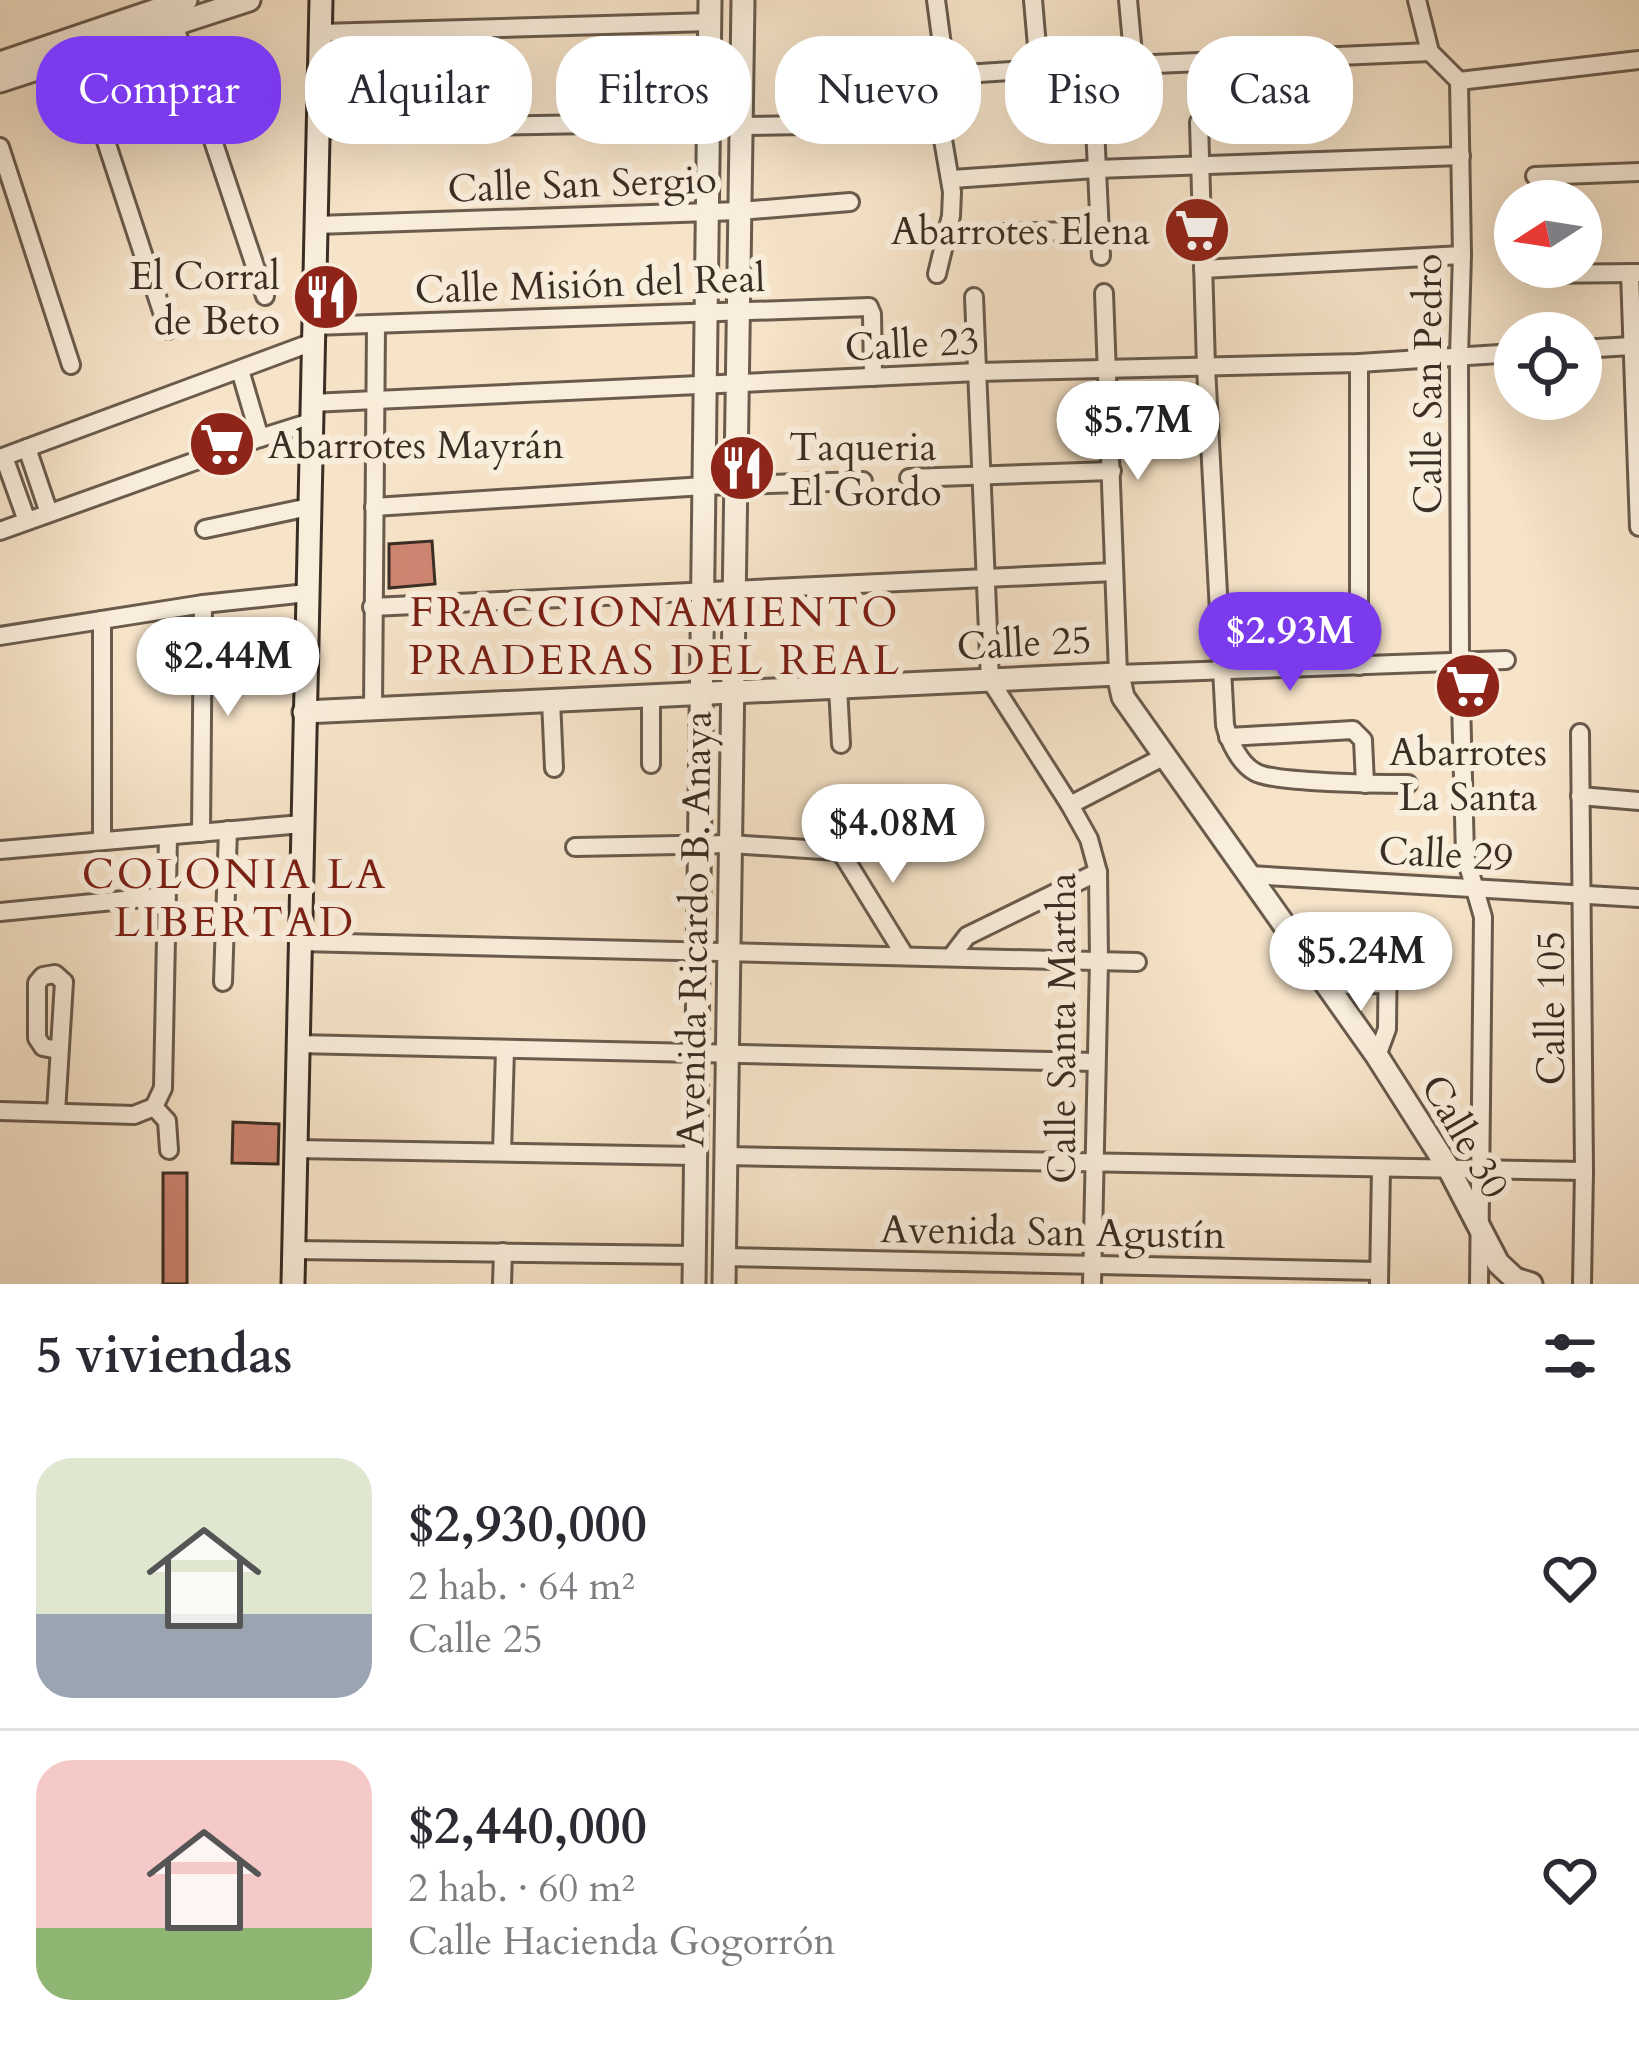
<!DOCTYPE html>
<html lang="es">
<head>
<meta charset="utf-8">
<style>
  body { margin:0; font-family:Cardo,serif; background:#f7f7f7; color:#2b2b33; height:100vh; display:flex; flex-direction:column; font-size:45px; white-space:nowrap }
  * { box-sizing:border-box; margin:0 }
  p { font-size:39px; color:#7c7c81 }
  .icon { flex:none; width:66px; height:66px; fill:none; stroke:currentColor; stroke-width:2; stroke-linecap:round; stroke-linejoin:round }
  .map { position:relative; height:1284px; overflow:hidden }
  .drawer { display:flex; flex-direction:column; background:#fff; flex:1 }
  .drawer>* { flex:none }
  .banner { position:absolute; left:36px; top:36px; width:1569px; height:108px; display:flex; gap:24px }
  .needle { width:78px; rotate:258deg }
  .tools { position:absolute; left:1494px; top:180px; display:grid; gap:24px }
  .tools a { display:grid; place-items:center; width:108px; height:108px; border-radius:50%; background:#fff; box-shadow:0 12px 48px #0002; font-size:60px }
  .price { position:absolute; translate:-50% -102px; padding:0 27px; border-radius:42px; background:#fff; color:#222; font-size:39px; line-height:78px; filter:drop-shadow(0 3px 6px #0008) }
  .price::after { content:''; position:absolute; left:50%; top:72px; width:36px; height:27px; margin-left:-18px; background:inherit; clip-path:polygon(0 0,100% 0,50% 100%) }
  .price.on { background:#7c3aed; color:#fff }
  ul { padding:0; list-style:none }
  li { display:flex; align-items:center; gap:36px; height:300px; padding:0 36px }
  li+li { border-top:3px solid #e1e1e2 }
  li span { display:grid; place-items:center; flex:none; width:336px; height:240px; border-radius:36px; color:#555 }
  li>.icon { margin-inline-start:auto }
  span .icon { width:144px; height:144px; fill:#fffc; stroke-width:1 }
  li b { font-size:51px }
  h2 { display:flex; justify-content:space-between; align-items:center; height:144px; padding:0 36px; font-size:51px }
  .tag { padding:0 42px; border-radius:48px; background:#fff; box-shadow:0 12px 48px #0002; font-size:42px; line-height:108px }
  .tag.on { background:#7c3aed; color:#fff }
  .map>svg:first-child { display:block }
  .building { fill:#ce8571; stroke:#3b2e24; stroke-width:3 }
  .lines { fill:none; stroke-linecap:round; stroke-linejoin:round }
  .minor-casing { stroke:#6a5b4d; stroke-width:22 }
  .tertiary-casing { stroke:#6a5b4d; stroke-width:27 }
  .secondary-casing { stroke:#3b2e24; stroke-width:27 }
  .minor { stroke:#f9eddb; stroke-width:16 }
  .tertiary { stroke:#f9eddb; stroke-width:21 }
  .secondary { stroke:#f9eddb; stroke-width:21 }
  .labels { text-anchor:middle; stroke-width:12; stroke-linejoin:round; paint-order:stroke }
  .street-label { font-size:39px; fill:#3b2e24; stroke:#f9eddb }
  .poi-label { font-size:39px; fill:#3b2e24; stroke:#f9eddb; text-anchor:end }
  .neighbourhood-label { font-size:42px; letter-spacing:3px; fill:#7a1f14; stroke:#f9eddb }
</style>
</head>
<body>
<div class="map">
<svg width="1639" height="1284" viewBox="0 0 1639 1284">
  <rect width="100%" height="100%" fill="#f6e3c8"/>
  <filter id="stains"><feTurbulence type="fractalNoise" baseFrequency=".00167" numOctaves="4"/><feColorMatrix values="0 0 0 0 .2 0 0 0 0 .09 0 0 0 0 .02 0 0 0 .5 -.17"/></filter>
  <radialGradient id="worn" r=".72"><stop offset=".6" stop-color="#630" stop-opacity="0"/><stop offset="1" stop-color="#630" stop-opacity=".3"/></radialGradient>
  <g class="building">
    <polygon points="432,541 435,584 389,588 389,544"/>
    <polygon points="233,1122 279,1124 278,1164 232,1163"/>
    <rect x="163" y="1173" width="24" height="111"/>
  </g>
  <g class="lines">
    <defs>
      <g id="minor">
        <polyline points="936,0 946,75"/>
        <polyline points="1033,0 1039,69"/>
        <polyline points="1128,0 1134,65"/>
        <polyline points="1417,0 1430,52 1459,81 1462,255 1459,356 1460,662 1465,855 1483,917 1479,1284"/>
        <polyline points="174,24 265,296"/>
        <polyline points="484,29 484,126"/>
        <polyline points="320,33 710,22"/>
        <polyline points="78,56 168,330"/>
        <polyline points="1459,81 1639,60"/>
        <path d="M1199,122L1206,367L1225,725C1229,741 1240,764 1255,772C1273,783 1382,784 1408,784"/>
        <polyline points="1095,127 1101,256"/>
        <polyline points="318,129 709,122 741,126 871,124 878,119 881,85 889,79 1039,69 1430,52"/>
        <polyline points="0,147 71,365"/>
        <polyline points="1535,176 1639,172"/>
        <polyline points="952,179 1096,169 1461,156"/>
        <polyline points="316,225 740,211 850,202"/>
        <polyline points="947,235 1100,230"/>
        <polyline points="1203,269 1462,255"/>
        <polyline points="1630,273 1639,527"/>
        <polyline points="937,274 951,216 952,192 942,134"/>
        <polyline points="1531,274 1638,273"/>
        <polyline points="1104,293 1118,674 1506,660"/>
        <polyline points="974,297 990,680 1070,805 1089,839 1098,872 1099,961 1092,1284"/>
        <polyline points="313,326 869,307 872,314 873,377"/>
        <polyline points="1581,349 1631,346"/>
        <polyline points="1359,363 1359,666"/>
        <polyline points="240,370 260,438"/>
        <polyline points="311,403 978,372 1359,363 1515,353"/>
        <polyline points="27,448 49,513"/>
        <polyline points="4,457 27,521"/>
        <polyline points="0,458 313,342"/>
        <polyline points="909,478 1112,471"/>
        <polyline points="374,507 704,486 863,481"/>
        <polyline points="205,529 309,507"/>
        <polyline points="0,531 260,438 311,422"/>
        <polyline points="372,607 1114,572"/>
        <polyline points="102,620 102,841"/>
        <polyline points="0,636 203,604 307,593"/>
        <polyline points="838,687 841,744"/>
        <polyline points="551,700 554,768"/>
        <polyline points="373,709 376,324"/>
        <polyline points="1580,733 1584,1171 1582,1284"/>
        <polyline points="1228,737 1353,730 1363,740 1365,784"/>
        <polyline points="651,764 651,696"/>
        <polyline points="1580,796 1639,801"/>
        <polyline points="1070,805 1165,756"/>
        <polyline points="201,833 203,604"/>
        <polyline points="575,847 730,844 837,851 844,857 905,956"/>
        <polyline points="0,850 302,824"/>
        <polyline points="1249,875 1639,898"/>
        <polyline points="0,912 165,896"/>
        <polyline points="300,942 1137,962"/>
        <polyline points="951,957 967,936 1098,872"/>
        <polyline points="223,982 228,830"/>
        <polyline points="1326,985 1388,984"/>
        <polyline points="297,1044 1096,1062"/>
        <polyline points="1377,1056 1387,1029 1388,941"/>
        <polyline points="154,1107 163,1088 168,836"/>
        <polyline points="154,1107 167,1121 169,1150"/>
        <polyline points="0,1111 134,1115 154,1107"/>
        <polyline points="56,1112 64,982 55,974 43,976 37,983 37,1038 43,1047 58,1050"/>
        <polyline points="295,1149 695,1156"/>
        <polyline points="502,1152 505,1049"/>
        <polyline points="726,1156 1584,1171"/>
        <polyline points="293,1250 694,1255"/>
        <polyline points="724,1257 1379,1271"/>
        <polyline points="502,1284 503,1252"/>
        <polyline points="1379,1284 1381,1168"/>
      </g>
      <g id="tertiary">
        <polyline points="0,63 186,0"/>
        <polyline points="0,81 249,0"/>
        <polyline points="304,712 1118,674 1123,697 1377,1056 1449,1169 1498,1263 1515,1279 1531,1284"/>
        <polyline points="694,1284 710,0"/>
        <polyline points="724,1284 743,0"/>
      </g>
      <polyline id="secondary" points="293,1284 321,0"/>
    </defs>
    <use href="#minor" class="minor-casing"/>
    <use href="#tertiary" class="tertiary-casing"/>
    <use href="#secondary" class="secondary-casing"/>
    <use href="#minor" class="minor"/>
    <use href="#tertiary" class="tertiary"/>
    <use href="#secondary" class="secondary"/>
  </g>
  <defs>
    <symbol id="supermarket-disc" viewBox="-11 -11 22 22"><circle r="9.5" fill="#8f2418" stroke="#f9eddb"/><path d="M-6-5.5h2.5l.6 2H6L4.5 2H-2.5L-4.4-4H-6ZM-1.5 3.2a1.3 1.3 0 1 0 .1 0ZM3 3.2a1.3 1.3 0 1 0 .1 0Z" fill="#fff"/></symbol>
    <symbol id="restaurant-disc" viewBox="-11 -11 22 22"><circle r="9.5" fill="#8f2418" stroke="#f9eddb"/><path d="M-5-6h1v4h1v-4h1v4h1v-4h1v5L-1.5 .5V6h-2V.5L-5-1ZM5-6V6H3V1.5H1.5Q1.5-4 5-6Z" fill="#fff"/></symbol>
  </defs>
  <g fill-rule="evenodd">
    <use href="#supermarket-disc" x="1159" y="192" width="76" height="76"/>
    <use href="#restaurant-disc" x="288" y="259" width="76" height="76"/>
    <use href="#supermarket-disc" x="184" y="406" width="76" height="76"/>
    <use href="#restaurant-disc" x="704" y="430" width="76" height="76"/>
    <use href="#supermarket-disc" x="1430" y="648" width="76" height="76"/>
  </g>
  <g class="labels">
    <g class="street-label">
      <text transform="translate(582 183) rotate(-2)" y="14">Calle San Sergio</text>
      <text transform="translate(590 283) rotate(-2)" y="14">Calle Misión del Real</text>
      <text transform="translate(912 343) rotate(-3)" y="14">Calle 23</text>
      <text transform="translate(1427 384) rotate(-90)" y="14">Calle San Pedro</text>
      <text transform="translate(1024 642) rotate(-3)" y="14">Calle 25</text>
      <text transform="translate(1446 853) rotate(3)" y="14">Calle 29</text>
      <text transform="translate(693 929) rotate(-89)" y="14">Avenida Ricardo B. Anaya</text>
      <text transform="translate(1550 1008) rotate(-90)" y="14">Calle 105</text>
      <text transform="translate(1061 1028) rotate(-90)" y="14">Calle Santa Martha</text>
      <text transform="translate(1466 1136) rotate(60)" y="14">Calle 30</text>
      <text transform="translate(1053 1231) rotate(1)" y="14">Avenida San Agustín</text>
    </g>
    <g class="poi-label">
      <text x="1150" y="244">Abarrotes Elena</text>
      <text x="280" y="289">El Corral<tspan x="280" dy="45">de Beto</tspan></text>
      <text x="268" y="458" text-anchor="start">Abarrotes Mayrán</text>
      <text x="789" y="460" text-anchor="start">Taqueria<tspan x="789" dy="45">El Gordo</tspan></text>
      <text x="1468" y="765" text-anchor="middle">Abarrotes<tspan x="1468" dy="45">La Santa</tspan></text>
    </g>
    <g class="neighbourhood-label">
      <text x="655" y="626">FRACCIONAMIENTO<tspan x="655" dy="48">PRADERAS DEL REAL</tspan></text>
      <text x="235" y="888">COLONIA LA<tspan x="235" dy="48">LIBERTAD</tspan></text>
    </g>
  </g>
  <rect width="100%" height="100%" filter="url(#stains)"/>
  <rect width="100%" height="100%" fill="url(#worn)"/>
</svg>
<div class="tools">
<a><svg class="needle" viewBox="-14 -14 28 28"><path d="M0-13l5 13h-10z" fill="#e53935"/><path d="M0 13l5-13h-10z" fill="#7c7c81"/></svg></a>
<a><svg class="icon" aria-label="locate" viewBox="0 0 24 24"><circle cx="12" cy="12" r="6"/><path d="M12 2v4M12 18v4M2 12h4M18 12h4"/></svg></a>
</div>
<b class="price" style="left:1138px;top:483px">$5.7M</b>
<b class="price on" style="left:1290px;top:694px">$2.93M</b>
<b class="price" style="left:228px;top:719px">$2.44M</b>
<b class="price" style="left:893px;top:886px">$4.08M</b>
<b class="price" style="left:1361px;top:1014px">$5.24M</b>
<div class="banner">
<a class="tag on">Comprar</a>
<a class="tag">Alquilar</a>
<a class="tag">Filtros</a>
<a class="tag">Nuevo</a>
<a class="tag">Piso</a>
<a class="tag">Casa</a>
</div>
</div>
<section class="drawer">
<h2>5 viviendas<svg class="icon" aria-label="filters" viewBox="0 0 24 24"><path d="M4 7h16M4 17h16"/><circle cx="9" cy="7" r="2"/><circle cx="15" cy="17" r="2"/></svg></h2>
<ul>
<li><span style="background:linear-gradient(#dfe7d0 65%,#9aa5b1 0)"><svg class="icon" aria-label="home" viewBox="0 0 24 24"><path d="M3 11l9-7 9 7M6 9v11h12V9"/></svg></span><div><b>$2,930,000</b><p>2 hab. · 64 m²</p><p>Calle 25</p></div><svg class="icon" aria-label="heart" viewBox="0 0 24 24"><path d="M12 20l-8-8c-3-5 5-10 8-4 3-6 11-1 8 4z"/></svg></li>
<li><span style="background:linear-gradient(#f6c9c9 70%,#8fb573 0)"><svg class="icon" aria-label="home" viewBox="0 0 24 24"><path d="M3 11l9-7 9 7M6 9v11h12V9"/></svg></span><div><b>$2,440,000</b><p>2 hab. · 60 m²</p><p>Calle Hacienda Gogorrón</p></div><svg class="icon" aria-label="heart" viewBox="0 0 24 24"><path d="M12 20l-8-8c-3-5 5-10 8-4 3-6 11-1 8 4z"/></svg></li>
</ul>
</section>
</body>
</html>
